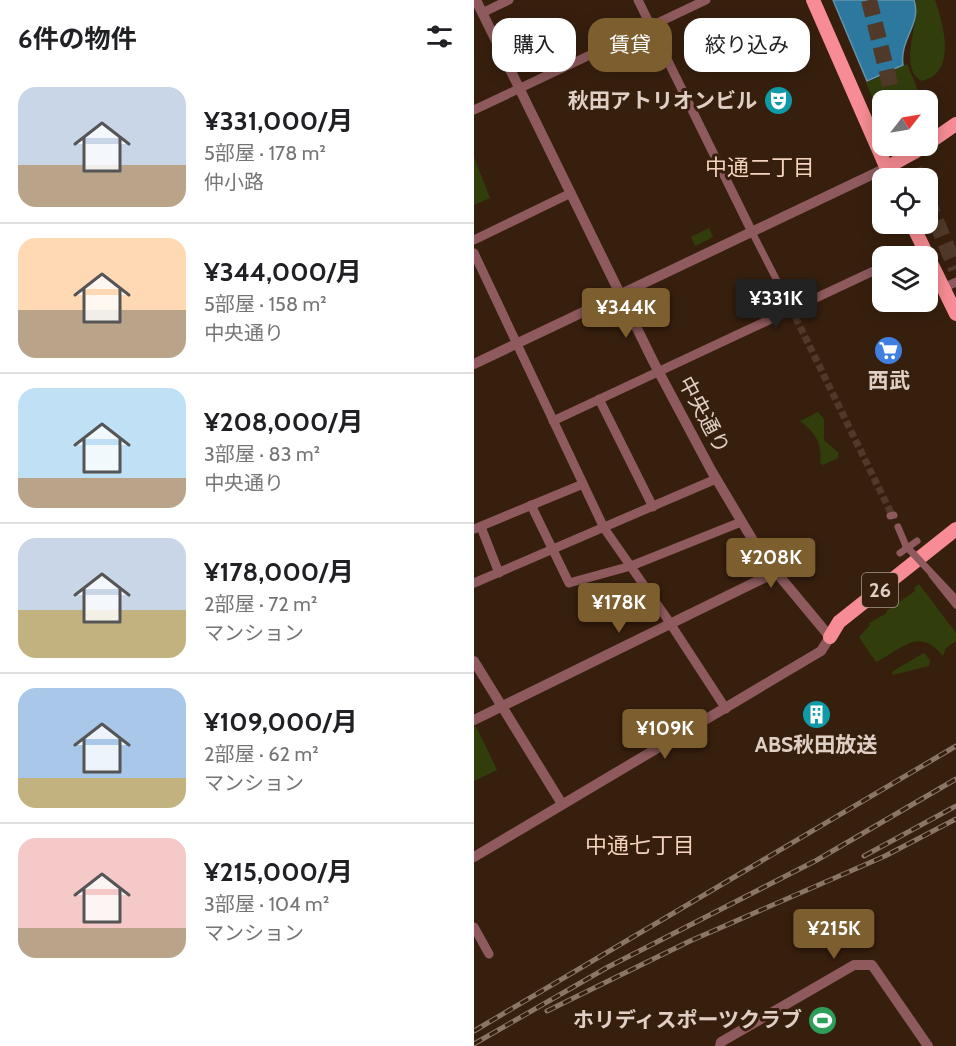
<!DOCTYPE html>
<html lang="ja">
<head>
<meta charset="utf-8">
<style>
  body { margin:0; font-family:Cabin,"Noto Sans JP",sans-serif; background:#f6f6f6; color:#202124; height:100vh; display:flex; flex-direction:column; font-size:22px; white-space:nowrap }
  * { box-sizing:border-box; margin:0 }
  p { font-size:20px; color:#757577 }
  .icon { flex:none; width:33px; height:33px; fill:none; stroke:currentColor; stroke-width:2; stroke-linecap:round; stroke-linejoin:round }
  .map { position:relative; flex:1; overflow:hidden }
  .details { display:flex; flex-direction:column; background:#fff; width:474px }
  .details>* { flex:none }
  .banner { position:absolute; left:18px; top:18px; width:374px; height:54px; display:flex; gap:12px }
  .needle { width:39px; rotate:59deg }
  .controls { position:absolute; left:398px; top:90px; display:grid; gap:12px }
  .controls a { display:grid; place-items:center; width:66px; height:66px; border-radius:12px; background:#fff; box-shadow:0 3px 15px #0003; font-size:30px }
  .price { position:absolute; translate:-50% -51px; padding:0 14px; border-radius:6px; background:#7c5e2f; color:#fff; font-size:20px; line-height:39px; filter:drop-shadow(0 2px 3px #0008) }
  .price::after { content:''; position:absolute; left:50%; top:36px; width:18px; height:14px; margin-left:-9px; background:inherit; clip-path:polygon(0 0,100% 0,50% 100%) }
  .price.current { background:#222; color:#fff }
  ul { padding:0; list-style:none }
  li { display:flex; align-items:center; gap:18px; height:150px; padding:0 18px }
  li+li { border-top:2px solid #e0e0e0 }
  li span { display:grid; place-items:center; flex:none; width:168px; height:120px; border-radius:18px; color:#555 }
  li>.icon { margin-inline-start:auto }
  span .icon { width:72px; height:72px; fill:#fffc; stroke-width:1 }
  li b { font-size:26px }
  h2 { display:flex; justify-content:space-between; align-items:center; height:72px; padding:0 18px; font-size:26px }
  .chip { padding:0 21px; border-radius:18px; background:#fff; box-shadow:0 3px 15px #0003; font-size:21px; line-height:54px }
  .chip.current { background:#7c5e2f; color:#fff }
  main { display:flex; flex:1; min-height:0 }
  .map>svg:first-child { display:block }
  .green { fill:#313e0c }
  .water { fill:#2d789e; stroke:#6392a9; stroke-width:1.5 }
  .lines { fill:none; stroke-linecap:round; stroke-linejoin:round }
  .pedestrian-tunnel { stroke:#503928; stroke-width:7; stroke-dasharray:7 3.5; stroke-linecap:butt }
  .motorway-tunnel { stroke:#503928; stroke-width:16; stroke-dasharray:16 8; stroke-linecap:butt }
  .pedestrian { stroke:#8e5a5d; stroke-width:7 }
  .minor { stroke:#8e5a5d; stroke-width:9 }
  .tertiary { stroke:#8e5a5d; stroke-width:10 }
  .primary { stroke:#f88c94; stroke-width:14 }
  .rail-casing { stroke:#8a7566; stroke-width:5 }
  .rail { stroke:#371f0d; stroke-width:3; stroke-dasharray:9; stroke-linecap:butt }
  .pedestrian-bridge { stroke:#8e5a5d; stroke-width:7 }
  .labels { text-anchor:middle; stroke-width:6; stroke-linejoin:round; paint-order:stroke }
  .shield { fill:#371f0d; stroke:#ad9a8d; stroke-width:1.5 }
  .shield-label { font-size:20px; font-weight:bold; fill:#e0cfc4 }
  .poi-label { font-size:21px; font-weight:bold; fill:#e0cfc4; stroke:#371f0d; text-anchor:end }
  .street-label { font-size:21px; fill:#e0cfc4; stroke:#371f0d }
  .neighbourhood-label { font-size:22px; fill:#f4d4be; stroke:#371f0d }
</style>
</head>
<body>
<main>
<section class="details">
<h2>6件の物件<svg class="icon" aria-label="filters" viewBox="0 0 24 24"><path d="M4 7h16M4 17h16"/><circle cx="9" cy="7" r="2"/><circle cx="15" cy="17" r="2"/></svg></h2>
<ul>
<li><span style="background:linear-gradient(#c9d6e8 65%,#b9a48a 0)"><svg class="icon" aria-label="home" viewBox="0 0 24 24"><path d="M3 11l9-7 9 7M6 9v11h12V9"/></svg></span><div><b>¥331,000/月</b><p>5部屋 · 178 m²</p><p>仲小路</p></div></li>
<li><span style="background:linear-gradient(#ffd9b3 60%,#b9a48a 0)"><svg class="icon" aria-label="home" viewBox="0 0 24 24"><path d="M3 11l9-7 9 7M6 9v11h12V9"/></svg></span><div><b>¥344,000/月</b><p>5部屋 · 158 m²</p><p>中央通り</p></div></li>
<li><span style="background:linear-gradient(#bfe0f5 75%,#b9a48a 0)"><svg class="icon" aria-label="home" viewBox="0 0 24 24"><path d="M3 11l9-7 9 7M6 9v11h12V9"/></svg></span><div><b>¥208,000/月</b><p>3部屋 · 83 m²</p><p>中央通り</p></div></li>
<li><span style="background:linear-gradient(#c9d6e8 60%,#c2b280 0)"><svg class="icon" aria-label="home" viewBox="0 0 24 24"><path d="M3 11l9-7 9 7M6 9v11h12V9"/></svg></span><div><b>¥178,000/月</b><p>2部屋 · 72 m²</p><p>マンション</p></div></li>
<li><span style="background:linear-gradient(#a9c7e8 75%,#c2b280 0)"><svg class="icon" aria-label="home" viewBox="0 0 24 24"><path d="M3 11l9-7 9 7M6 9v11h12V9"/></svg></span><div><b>¥109,000/月</b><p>2部屋 · 62 m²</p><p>マンション</p></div></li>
<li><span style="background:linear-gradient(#f6c9c9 75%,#b9a48a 0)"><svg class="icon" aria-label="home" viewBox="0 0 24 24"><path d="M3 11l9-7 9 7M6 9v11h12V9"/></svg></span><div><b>¥215,000/月</b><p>3部屋 · 104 m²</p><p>マンション</p></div></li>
</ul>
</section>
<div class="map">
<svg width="482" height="1046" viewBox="0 0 482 1046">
  <rect width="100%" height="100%" fill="#371f0d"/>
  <g class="green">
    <path d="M441,0H461C471,29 482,73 448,81C423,68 447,21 441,0Z"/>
    <polygon points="433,64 448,100 408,100 408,120 392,83"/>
    <polygon points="0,157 16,198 0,205"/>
    <polygon points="235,228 239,237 221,246 217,237"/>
    <path d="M344,412L350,419V440L365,453L364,458L349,465L346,463C349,444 341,432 326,421Z"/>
    <path d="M445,584L482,633V641L472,648L469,656C444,626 429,649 402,662L385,637L396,625L395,623L413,613L412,611L441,591L440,588Z"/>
    <polygon points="450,653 456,660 455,666 418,675 419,671"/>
    <polygon points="2,726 23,770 0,781 0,727"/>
  </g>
  <path class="water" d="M359,0H440C448,24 425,40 429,65L393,81Z"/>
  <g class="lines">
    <polyline class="pedestrian-tunnel" points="317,308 418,515"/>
    <g class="motorway-tunnel">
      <polyline points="395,0 420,100"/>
      <polyline points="433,146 444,178"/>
      <polyline points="453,199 482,269"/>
    </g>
    <g class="pedestrian">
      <polyline points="278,232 317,308"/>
      <polyline points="416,516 420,515"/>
      <polyline points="424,527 432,546"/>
      <polyline points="426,553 443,541"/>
      <polyline points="458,575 482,605"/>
    </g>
    <g class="minor">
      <polyline points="164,0 278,232"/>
      <polyline points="8,13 35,0"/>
      <polyline points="0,110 232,0"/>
      <polyline points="0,240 97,193"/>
      <polyline points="0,253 130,528 192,617 252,709"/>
      <polyline points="429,256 449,247"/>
      <polyline points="469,288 482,282"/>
      <polyline points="125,399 179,507"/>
      <polyline points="79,421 408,267"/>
      <polyline points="57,505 95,583 157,566 267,522"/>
      <polyline points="7,527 25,573"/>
      <polyline points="0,529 109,484"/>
      <polyline points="0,583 242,479"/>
      <polyline points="0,927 15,954"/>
    </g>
    <g class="tertiary">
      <polyline points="0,364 412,168"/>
      <polyline points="0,661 88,804"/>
      <polyline points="0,720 302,572"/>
      <polyline points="0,857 347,651 356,637 287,554 237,470 179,361 2,0"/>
      <polyline points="246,1046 247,1042 380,965 398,965 454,1046"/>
    </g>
    <g class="primary">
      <polyline points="339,0 417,178"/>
      <polyline points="453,144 482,124"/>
      <polyline points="412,168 451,146"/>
      <polyline points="438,224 482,314"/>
      <polyline points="356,637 365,622 482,529"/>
    </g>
    <defs>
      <g id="rail">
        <polyline points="390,856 482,806"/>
        <polyline points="73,1011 216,941 411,856 482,819"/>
        <polyline points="0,1031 482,746"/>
        <polyline points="0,1044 134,967 343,860 482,779"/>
      </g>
    </defs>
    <use href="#rail" class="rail-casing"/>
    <use href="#rail" class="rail"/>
    <polyline class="pedestrian-bridge" points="432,546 482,599"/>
  </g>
  <defs>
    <symbol id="theatre-disc" viewBox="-11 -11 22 22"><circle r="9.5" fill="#0f9aa8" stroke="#371f0d"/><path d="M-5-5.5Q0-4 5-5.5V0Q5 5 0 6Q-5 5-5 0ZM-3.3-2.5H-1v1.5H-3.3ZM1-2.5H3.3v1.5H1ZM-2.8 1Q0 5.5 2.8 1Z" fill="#fff"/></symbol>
    <symbol id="supermarket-disc" viewBox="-11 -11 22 22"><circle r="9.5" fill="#3f7fe0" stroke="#371f0d"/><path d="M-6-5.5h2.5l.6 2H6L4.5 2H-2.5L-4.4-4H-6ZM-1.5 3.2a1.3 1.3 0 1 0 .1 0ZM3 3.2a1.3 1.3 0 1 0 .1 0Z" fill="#fff"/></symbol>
    <symbol id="building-disc" viewBox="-11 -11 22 22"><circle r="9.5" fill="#0f9aa8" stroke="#371f0d"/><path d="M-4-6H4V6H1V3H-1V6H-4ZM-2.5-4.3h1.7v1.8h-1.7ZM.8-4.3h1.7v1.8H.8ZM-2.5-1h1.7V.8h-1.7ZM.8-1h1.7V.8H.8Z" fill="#fff"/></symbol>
    <symbol id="stadium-disc" viewBox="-11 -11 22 22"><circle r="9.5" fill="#2e9e5b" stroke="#371f0d"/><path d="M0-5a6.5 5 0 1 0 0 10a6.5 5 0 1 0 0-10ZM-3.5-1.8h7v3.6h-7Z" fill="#fff"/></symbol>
  </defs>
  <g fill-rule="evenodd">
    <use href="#theatre-disc" x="288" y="84" width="33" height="33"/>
    <use href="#supermarket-disc" x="398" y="334" width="33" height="33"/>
    <use href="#building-disc" x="326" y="698" width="33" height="33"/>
    <use href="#stadium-disc" x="332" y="1004" width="33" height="33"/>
  </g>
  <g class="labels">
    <rect class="shield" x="388" y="573" width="36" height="34" rx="4.5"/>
    <g class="shield-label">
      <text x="406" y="597">26</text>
    </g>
    <g class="poi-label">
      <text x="283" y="108">秋田アトリオンビル</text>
      <text x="415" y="388" text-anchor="middle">西武</text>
      <text x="342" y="752" text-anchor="middle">ABS秋田放送</text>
      <text x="328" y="1027">ホリディスポーツクラブ</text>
    </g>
    <g class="street-label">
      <text transform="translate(230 415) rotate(62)" y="7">中央通り</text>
    </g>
    <g class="neighbourhood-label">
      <text x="286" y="175">中通二丁目</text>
      <text x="166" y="853">中通七丁目</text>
    </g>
  </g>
</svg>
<div class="controls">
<a><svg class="needle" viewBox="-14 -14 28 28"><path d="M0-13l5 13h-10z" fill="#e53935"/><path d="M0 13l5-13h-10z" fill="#757577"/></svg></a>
<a><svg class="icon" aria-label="locate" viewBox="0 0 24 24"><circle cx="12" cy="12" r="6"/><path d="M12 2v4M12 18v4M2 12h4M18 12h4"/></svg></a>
<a><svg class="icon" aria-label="layers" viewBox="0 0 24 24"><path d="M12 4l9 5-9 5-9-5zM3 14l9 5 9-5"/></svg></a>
</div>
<b class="price current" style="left:302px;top:330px">¥331K</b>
<b class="price" style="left:152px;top:339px">¥344K</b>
<b class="price" style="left:297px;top:589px">¥208K</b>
<b class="price" style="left:145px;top:634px">¥178K</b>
<b class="price" style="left:191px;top:760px">¥109K</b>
<b class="price" style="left:360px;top:960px">¥215K</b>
<div class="banner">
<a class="chip">購入</a>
<a class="chip current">賃貸</a>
<a class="chip">絞り込み</a>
</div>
</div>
</main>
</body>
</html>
